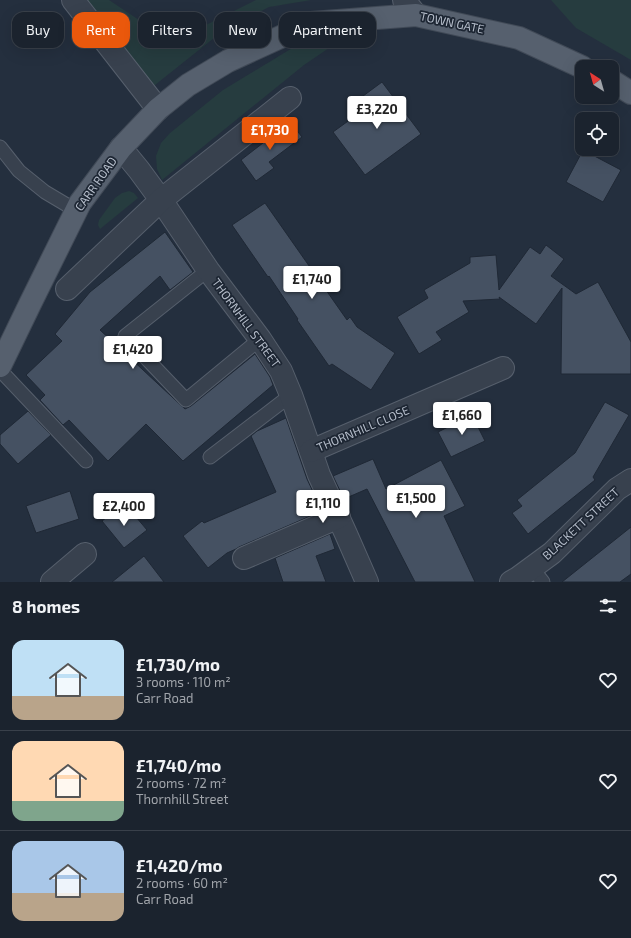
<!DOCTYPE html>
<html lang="en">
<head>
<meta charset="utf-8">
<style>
  body { margin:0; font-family:"Exo 2",sans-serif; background:#242b36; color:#f1f3f6; height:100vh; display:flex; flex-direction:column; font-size:15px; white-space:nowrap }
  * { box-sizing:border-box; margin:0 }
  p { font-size:13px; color:#a0a4aa }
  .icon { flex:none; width:22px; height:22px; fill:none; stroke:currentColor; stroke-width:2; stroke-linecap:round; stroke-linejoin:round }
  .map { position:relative; height:582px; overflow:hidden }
  .drawer { display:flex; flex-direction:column; background:#1b232e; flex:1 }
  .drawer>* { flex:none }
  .guide { position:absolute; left:12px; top:12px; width:400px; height:36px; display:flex; gap:8px }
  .needle { width:26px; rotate:323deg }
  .fabs { position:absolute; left:575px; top:60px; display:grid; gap:8px }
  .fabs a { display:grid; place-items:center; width:44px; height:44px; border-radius:8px; background:#1b232e; box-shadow:0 4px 16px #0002,0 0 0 1px #39404a; font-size:20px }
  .price { position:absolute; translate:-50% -34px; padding:0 9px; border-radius:4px; background:#fff; color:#222; font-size:13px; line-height:26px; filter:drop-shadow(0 1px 2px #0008) }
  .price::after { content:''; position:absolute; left:50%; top:24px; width:12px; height:9px; margin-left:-6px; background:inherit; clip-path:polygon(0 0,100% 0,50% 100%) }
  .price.current { background:#ea580c; color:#fff }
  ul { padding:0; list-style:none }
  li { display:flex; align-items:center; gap:12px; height:100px; padding:0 12px }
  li+li { border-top:1px solid #39404a }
  li span { display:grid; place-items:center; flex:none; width:112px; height:80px; border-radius:12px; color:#555 }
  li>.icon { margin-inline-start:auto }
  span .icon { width:48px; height:48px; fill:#fffc; stroke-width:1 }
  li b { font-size:17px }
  h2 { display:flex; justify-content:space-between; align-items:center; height:48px; padding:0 12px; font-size:17px }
  .chip { padding:0 14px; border-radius:12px; background:#1b232e; box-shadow:0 4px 16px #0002,0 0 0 1px #39404a; font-size:14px; line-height:36px }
  .chip.current { background:#ea580c; color:#fff }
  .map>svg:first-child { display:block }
  .green { fill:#263c3f }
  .building { fill:#455162; stroke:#1f2835 }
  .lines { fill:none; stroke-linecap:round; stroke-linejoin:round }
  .service-casing { stroke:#565f6c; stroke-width:15 }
  .minor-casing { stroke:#565f6c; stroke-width:24 }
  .primary-casing { stroke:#414a57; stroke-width:24 }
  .service { stroke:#38414e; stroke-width:13 }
  .minor { stroke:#38414e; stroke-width:22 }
  .primary { stroke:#56606e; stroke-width:22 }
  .labels { text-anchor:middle; stroke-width:3.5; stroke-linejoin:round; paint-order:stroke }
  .street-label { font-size:12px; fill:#b4bcc9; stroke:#1d2633 }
</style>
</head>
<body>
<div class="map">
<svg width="631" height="582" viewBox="0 0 631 582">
  <rect width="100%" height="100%" fill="#242f3e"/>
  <g class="green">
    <polygon points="82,0 109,0 172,42 256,0 311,0 269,7 224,30 150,89"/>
    <polygon points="551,0 631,0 631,60 576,28"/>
    <polygon points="340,33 351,33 304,65 162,180 157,169 156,156 161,143 170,133 223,90 294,47"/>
    <polygon points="129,191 134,193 138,198 100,229 98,225 99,220 115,198 122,193"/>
  </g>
  <g class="building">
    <polygon points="382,82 421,134 365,175 333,132 362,111 355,102"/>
    <polygon points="290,122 302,137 269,162 274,168 256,181 241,160"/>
    <polygon points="583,150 621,170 603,202 566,182"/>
    <polygon points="265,203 347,320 350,317 357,327 395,353 371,390 332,364 329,366 297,320 298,319 269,276 268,277 232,225"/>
    <polygon points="165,232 193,272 170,290 160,276 100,330 185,409 191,406 255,354 270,377 273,385 183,461 146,424 108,461 69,420 63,425 40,400 45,395 26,375 62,341 55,334 90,292"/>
    <polygon points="546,245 564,259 551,276 576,294 598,282 631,342 631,374 561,374 562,288 536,324 499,297 500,299 463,301 469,312 436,332 442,340 419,354 397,317 428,298 424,290 470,263 470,257 496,255 499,290 530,247 540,254"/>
    <polygon points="605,402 629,415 593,477 595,480 528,534 512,513 522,506 517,500 575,453"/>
    <polygon points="28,411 51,435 18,464 0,444 0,435"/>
    <polygon points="472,415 485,441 451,457 438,432"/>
    <polygon points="286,418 307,479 322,511 239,547 236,549 227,553 208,568 183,536 202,521 204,523 276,492 251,436 257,431"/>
    <polygon points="373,459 386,489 441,460 465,506 444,516 475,582 415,582 367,489 344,499 333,476"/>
    <polygon points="70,491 79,519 36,533 26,506"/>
    <polygon points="118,508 125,516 131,511 147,530 124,548 102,521"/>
    <polygon points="631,527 631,574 620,582 562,582"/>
    <polygon points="330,534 335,549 316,556 326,582 283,582 275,558"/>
    <polygon points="144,556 164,582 112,582"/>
  </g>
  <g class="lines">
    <defs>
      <g id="service">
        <polyline points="0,147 19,171 45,192 77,211"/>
        <polyline points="208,270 125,336 186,400 260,339"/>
        <polyline points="0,370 86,461"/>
        <polyline points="210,457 291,395"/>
        <polyline points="532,568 543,582"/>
      </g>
      <g id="minor">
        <polyline points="73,0 158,109"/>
        <polyline points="404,0 416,15"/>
        <polyline points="121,148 139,170 161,200 208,270 260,339 281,371 291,395 319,475 346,534 367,582"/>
        <polyline points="67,289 161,200 290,98"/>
        <polyline points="311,451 503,368"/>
        <polyline points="244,558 339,517"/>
        <polyline points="52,582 85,554"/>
        <polyline points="511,582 518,578 552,553 617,489 631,480"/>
      </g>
      <g id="primary">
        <polyline points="612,81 631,93"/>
        <polyline points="0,366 30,304 80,203 121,148 158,109 188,85 228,61 311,23 416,15 519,38 582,67"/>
      </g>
    </defs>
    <use href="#service" class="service-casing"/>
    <use href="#minor" class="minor-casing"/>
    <use href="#primary" class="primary-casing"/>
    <use href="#service" class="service"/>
    <use href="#minor" class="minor"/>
    <use href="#primary" class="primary"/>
  </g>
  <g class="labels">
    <g class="street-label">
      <text transform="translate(452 23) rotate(12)" y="4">TOWN GATE</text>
      <text transform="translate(96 184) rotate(-55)" y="4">CARR ROAD</text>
      <text transform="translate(246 323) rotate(54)" y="4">THORNHILL STREET</text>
      <text transform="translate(363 429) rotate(-23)" y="4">THORNHILL CLOSE</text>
      <text transform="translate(581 524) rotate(-43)" y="4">BLACKETT STREET</text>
    </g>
  </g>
</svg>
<div class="fabs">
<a><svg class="needle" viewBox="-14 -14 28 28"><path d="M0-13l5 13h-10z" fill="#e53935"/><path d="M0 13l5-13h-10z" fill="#a0a4aa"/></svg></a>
<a><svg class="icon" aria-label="locate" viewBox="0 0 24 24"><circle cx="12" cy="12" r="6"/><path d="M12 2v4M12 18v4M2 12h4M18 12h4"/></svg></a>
</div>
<b class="price" style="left:377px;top:130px">£3,220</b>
<b class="price current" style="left:270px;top:151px">£1,730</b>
<b class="price" style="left:312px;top:300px">£1,740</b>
<b class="price" style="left:133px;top:370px">£1,420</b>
<b class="price" style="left:462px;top:436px">£1,660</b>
<b class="price" style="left:416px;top:519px">£1,500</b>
<b class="price" style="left:323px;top:524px">£1,110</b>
<b class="price" style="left:124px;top:527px">£2,400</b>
<div class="guide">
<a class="chip">Buy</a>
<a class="chip current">Rent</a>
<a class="chip">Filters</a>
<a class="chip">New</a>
<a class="chip">Apartment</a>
</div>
</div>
<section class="drawer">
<h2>8 homes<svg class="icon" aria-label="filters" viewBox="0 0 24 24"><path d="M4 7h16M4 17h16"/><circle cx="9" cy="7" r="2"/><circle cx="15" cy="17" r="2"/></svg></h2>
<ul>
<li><span style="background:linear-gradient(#bfe0f5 70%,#b9a48a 0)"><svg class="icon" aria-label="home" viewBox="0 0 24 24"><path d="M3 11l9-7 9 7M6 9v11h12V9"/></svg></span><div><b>£1,730/mo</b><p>3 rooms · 110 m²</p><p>Carr Road</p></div><svg class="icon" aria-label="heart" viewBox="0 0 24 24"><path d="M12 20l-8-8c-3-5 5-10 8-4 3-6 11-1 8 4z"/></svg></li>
<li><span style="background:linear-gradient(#ffd9b3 75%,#7fa58c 0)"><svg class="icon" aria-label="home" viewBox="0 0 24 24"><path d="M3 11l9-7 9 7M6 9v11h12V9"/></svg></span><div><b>£1,740/mo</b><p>2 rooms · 72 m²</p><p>Thornhill Street</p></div><svg class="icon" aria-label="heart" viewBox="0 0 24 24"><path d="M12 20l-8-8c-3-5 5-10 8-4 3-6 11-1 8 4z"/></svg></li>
<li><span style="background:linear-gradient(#a9c7e8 65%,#b9a48a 0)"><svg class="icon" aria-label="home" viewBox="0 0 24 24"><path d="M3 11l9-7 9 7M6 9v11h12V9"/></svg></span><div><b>£1,420/mo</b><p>2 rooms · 60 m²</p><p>Carr Road</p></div><svg class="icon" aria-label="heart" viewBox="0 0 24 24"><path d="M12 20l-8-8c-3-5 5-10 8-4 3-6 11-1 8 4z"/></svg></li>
</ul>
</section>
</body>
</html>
